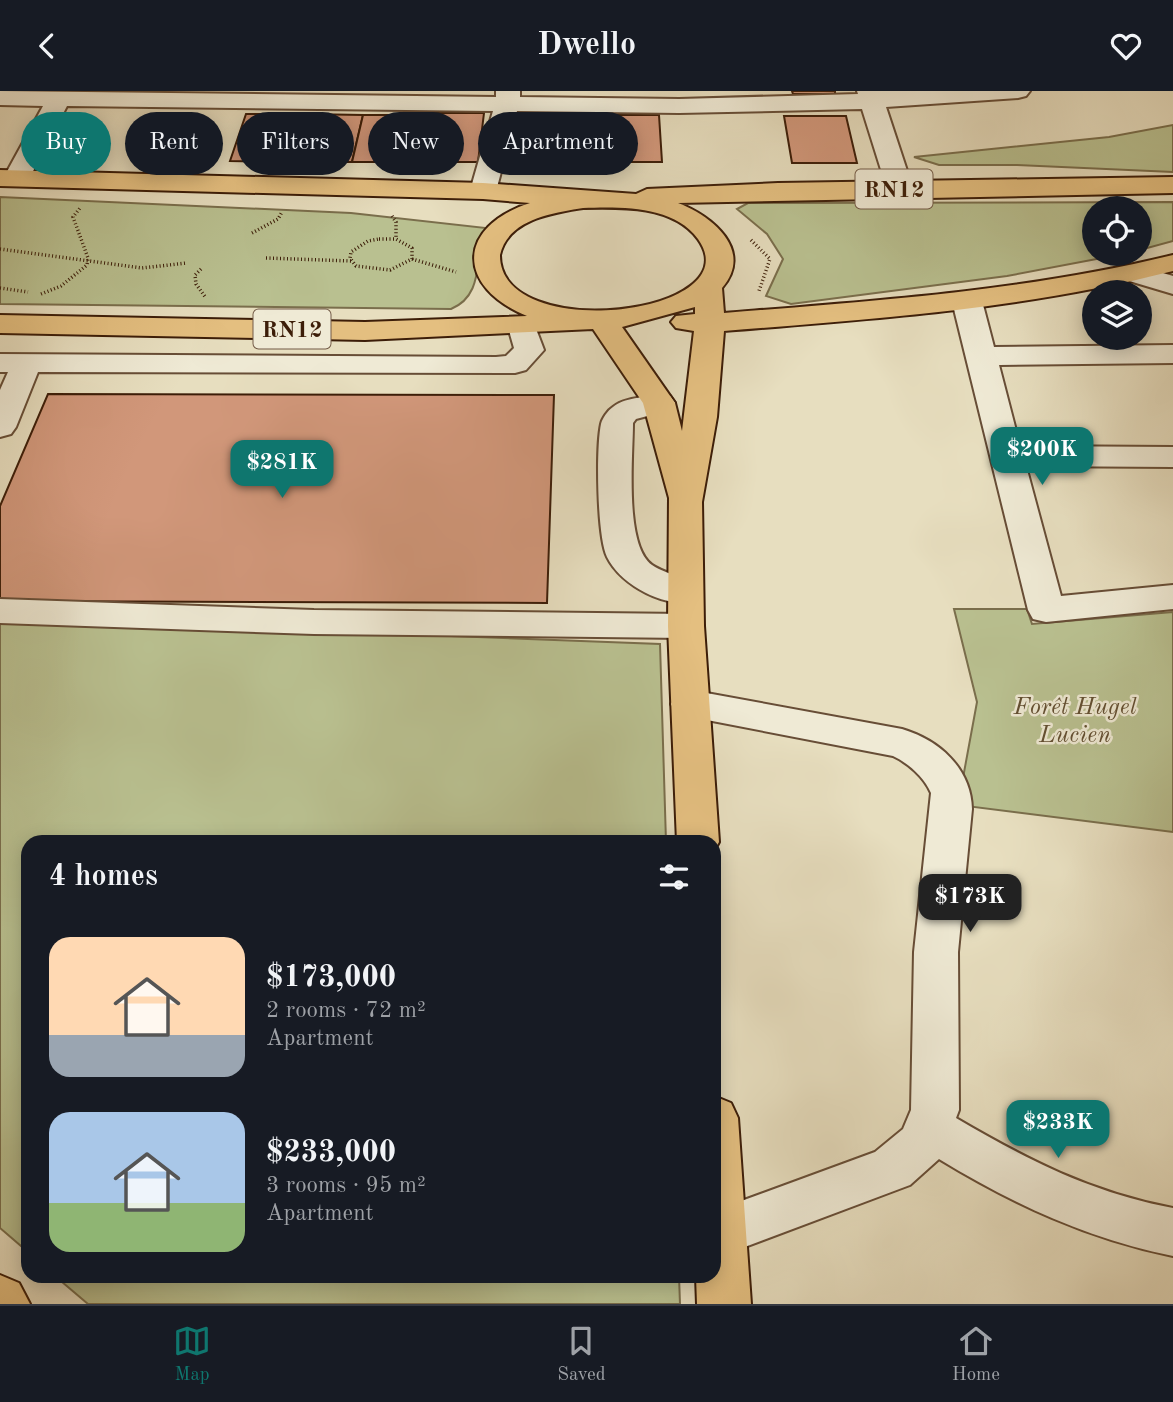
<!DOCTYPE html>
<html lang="en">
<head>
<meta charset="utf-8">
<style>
  body { margin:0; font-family:"Old Standard TT",serif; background:#242831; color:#f1f3f6; height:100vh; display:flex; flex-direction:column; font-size:26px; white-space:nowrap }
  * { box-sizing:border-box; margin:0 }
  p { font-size:23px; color:#9ea1a6 }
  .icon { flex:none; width:38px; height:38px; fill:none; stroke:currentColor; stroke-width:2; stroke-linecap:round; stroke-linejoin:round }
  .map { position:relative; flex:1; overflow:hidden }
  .sheet { position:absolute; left:21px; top:744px; width:700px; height:448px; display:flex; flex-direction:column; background:#171b24; border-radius:21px; box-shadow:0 4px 18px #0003 }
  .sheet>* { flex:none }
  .banner { position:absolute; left:21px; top:21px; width:700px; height:63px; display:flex; gap:14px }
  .fabs { position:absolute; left:1082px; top:105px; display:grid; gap:14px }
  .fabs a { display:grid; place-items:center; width:70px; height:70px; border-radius:50%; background:#171b24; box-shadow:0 4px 18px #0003; font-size:35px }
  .price { position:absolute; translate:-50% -60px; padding:0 16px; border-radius:14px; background:#0f766e; color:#fff; font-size:23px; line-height:46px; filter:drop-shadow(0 2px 4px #0008) }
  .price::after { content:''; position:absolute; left:50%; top:42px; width:21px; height:16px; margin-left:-10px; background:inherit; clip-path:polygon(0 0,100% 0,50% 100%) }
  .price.current { background:#222; color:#fff }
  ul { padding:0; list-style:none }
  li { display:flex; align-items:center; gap:21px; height:175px; padding:0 28px }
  li span { display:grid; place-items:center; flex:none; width:196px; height:140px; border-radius:21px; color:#555 }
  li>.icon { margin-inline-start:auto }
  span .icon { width:84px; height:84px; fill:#fffc; stroke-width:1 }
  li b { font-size:30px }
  h2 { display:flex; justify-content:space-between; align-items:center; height:84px; padding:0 28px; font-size:30px }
  .pill { padding:0 24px; border-radius:32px; background:#171b24; box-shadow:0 4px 18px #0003; font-size:24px; line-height:63px }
  .pill.current { background:#0f766e; color:#fff }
  header { display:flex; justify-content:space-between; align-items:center; height:91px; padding:0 28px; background:#171b24; font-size:32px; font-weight:600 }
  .tab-bar { display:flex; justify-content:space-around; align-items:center; height:98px; border-top:2px solid #363941; background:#171b24; font-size:19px; color:#9ea1a6 }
  .tab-bar a { display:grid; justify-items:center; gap:4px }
  .tab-bar .current { color:#0f766e }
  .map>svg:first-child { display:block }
  .green { fill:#b9c090; stroke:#7a6e4c; stroke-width:2 }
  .building { fill:#d1977a; stroke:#3c1d08; stroke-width:2 }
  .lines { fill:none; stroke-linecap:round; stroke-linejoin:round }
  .minor-casing { stroke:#674d36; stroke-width:4 }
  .major-casing { stroke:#3c1d08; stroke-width:4 }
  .path { stroke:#3c1d08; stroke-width:3.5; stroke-dasharray:1 2.5; stroke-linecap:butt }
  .minor { fill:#efead5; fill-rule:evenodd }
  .major { fill:#e4bf80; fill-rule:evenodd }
  .labels { text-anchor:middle; stroke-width:5; stroke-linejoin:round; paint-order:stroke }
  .shield { fill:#efead5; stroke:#725a46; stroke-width:2 }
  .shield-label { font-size:23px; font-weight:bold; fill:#3c1d08 }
  .park-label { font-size:24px; font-style:italic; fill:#624e31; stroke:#efead5 }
</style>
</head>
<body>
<header><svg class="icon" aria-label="back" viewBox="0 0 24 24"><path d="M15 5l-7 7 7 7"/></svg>Dwello<svg class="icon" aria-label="heart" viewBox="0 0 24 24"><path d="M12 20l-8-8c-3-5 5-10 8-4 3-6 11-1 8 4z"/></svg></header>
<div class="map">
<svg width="1173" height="1213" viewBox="0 0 1173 1213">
  <rect width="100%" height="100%" fill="#e7debf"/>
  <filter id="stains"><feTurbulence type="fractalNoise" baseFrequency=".00286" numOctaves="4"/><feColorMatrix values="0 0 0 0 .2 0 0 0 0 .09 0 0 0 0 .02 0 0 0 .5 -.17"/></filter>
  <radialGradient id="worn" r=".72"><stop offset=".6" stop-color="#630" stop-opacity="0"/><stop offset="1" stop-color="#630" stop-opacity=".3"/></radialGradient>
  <g class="green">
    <polygon points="1173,34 1173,81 1017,74 939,74 914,66 1109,46"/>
    <path d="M0,106L351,122L486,137C474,166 485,204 451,218L0,213Z"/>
    <polygon points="1173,111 1173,150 1140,159 1139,117 1094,117 1094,163 1123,163 1007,185 791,213 766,205 783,168 767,143 737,118 748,112 773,112"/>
    <polygon points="954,518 1027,518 1032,533 1173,521 1173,741 958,714 977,611"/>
    <polygon points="0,528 660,553 666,751 28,751 28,1161 0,1137"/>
    <polygon points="55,1185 679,1185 680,1213 88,1213"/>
  </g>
  <g class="building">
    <polygon points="792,0 835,0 835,3 793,3"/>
    <polygon points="422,22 484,22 478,71 413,71"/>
    <polygon points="246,23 305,23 291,71 230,70"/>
    <polygon points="305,23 363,24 352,71 291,71"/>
    <polygon points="535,23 597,23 597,71 532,71"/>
    <polygon points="363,24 421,24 413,71 352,71"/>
    <polygon points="597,24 659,24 662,71 597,71"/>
    <polygon points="784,25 846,25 857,72 792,72"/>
    <polygon points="48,303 554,304 547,512 0,510 0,415"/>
  </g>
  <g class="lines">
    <defs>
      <g id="minor">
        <polygon points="0,0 496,6 496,0 520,0 520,6 679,8 858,3 857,0 1030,0 1026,5 1018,7 886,16 913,98 909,104 891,104 887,98 862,18 679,22 517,20 496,100 492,106 474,106 470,100 493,20 67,15 30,86 26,92 8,92 4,86 43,15 0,14"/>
        <polygon points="1136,174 1173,185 1173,203 1126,189 1122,183 1126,177"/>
        <polygon points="967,201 977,204 982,210 994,256 1173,254 1173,272 999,274 1020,355 1173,356 1173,376 1026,375 1061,505 1173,494 1173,518 1046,531 1033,528 1028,519 952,210 957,204"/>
        <polygon points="523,227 533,230 544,259 526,279 515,282 38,281 16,336 11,343 0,346 0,299 8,281 0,281 0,263 496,266 506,265 514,257 508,236 513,230"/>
        <path d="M659,303L670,305L675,312L670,319L636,328L633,332C633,365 624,454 652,474C668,485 693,486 703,502L698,510C668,519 621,495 607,466C597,445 596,357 601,333C602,328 608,319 613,316C623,307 646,306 659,303Z"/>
        <polygon points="0,508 314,519 686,523 699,526 704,535 699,544 686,547 314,543 0,532"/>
        <path d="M690,599L902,638C939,649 971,677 972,718L958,861L959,1019L956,1027C1028,1069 1090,1101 1173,1117V1165C1088,1148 1013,1113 939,1068L910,1094L721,1165L714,1162V1120L875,1061L903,1038L911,1019L914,861L931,702C924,686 908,672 893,665L676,623L671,613L676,603Z"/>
      </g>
      <g id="major">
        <path d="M0,79L483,92L636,103L647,98L778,92L1173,86V102L678,112C713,125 754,160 722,197L724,222C875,210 1025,200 1173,164V180C1025,218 875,228 724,240L717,326L702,411L704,535L719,751L714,760V751H677L668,535L669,407L643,312L593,238L365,249L0,242V224L365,231L527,225C456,196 456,136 530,112L483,108L0,95ZM583,117C620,116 673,114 698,148C753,224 499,254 500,164C508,128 553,122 583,117ZM695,216V223L676,225L671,231L676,237L694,240L682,340L675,312L622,236Z"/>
        <polygon points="714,1005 731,1012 738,1027 751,1213 697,1213 696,1185 714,1185"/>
        <polygon points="0,1184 19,1192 30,1213 0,1213"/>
      </g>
    </defs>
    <use href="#minor" class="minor-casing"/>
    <use href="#major" class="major-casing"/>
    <g class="path">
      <polyline points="392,125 396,131 396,148"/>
      <polyline points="252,142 278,128 282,121"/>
      <polygon points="379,148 396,148 412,157 412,168 390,179 356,175 350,167 351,161 368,150"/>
      <polyline points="751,149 770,168 759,200"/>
      <polyline points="0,158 142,177 187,172"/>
      <polyline points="266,167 351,170"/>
      <polyline points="412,168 456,181"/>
      <polyline points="201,178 195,184 196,193 206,207"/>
      <polyline points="0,197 28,201"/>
      <polyline points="41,203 61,195 87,174 88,167 73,126 80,117"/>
    </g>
    <use href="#minor" class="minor"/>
    <use href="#major" class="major"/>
  </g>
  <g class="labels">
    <g class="shield">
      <rect x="855.5" y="78.5" width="77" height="39" rx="5"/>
      <rect x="253.5" y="218.5" width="77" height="39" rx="5"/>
    </g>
    <g class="shield-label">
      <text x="894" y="106">RN12</text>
      <text x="292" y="246">RN12</text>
    </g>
    <g class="park-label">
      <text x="1075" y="623">Forêt Hugel<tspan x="1075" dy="28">Lucien</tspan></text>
    </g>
  </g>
  <rect width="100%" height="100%" filter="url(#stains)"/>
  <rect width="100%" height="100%" fill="url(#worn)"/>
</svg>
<div class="fabs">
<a><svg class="icon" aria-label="locate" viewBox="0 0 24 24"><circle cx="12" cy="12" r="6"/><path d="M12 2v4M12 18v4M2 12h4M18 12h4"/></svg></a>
<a><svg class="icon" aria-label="layers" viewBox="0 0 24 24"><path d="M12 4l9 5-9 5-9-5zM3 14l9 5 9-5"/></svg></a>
</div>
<b class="price" style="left:1042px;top:396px">$200K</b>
<b class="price" style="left:282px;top:409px">$281K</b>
<b class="price current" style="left:970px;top:843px">$173K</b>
<b class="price" style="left:1058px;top:1069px">$233K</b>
<div class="banner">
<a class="pill current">Buy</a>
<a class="pill">Rent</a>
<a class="pill">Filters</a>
<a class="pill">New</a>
<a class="pill">Apartment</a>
</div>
<section class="sheet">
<h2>4 homes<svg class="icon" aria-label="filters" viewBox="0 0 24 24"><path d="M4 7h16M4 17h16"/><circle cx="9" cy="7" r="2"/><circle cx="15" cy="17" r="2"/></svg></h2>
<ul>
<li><span style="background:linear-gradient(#ffd9b3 70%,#9aa5b1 0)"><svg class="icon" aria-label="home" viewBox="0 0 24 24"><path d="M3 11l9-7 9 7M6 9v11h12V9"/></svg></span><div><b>$173,000</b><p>2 rooms · 72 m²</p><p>Apartment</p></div></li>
<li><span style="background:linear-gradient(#a9c7e8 65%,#8fb573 0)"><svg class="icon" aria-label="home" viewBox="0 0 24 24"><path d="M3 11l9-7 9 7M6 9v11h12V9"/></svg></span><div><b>$233,000</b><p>3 rooms · 95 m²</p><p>Apartment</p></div></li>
</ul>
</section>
</div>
<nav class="tab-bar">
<a class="current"><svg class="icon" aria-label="map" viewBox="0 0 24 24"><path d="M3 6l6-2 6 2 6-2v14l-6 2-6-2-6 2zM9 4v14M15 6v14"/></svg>Map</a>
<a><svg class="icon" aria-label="saved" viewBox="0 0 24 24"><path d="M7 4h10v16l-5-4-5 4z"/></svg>Saved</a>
<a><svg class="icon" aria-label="home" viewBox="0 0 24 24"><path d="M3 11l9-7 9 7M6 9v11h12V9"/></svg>Home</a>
</nav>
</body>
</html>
